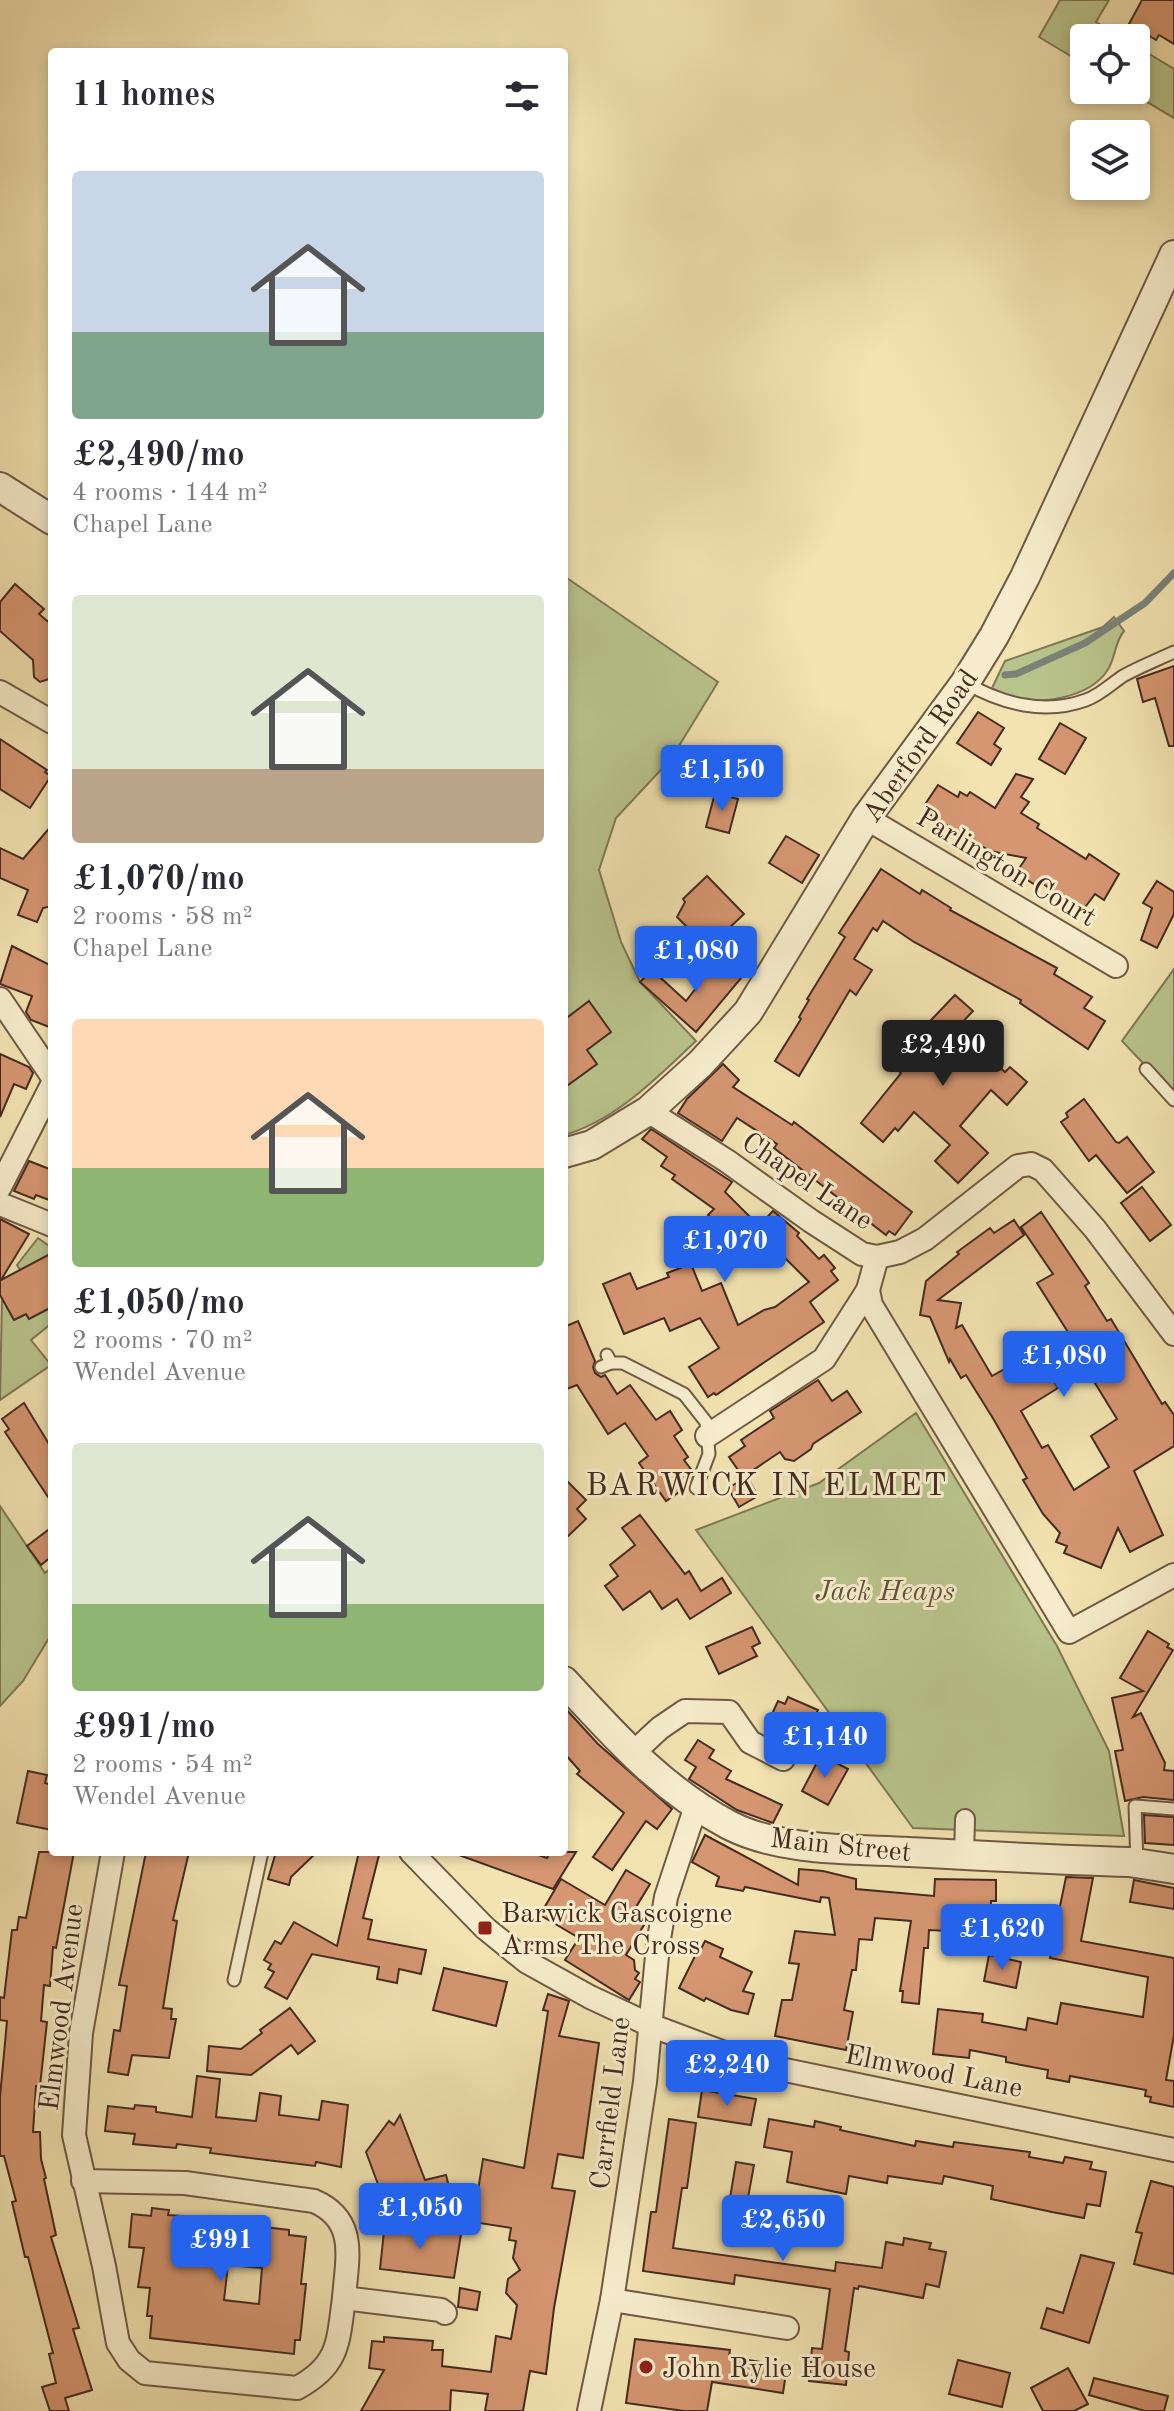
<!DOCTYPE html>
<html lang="en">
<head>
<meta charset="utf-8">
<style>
  body { margin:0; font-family:"Old Standard TT",serif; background:#f2f2f3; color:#2b2b33; height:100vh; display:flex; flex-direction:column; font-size:30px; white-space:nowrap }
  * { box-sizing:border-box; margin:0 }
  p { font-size:26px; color:#7c7c81 }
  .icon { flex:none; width:44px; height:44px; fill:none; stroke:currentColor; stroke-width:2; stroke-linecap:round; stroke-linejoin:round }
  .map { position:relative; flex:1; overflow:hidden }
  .drawer { position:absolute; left:48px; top:48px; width:520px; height:1808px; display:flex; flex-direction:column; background:#fff; border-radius:8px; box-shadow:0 4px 12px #0003 }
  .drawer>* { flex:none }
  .controls { position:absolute; left:1070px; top:24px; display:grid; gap:16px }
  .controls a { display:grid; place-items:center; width:80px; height:80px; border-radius:8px; background:#fff; box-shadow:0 4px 12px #0003; font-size:40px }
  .price { position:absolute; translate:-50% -68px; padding:0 18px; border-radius:8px; background:#2563eb; color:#fff; font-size:26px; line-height:52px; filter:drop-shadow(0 2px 4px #0008) }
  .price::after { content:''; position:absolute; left:50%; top:48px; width:24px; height:18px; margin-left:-12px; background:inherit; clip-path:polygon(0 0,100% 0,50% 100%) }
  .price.selected { background:#222; color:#fff }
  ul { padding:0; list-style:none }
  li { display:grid; align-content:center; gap:16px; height:424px; padding:0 24px }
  li span { display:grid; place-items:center; height:248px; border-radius:8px; color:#555 }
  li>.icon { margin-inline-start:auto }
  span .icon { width:144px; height:144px; fill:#fffc; stroke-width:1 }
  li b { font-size:34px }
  h2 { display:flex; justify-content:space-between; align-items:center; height:96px; padding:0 24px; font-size:34px }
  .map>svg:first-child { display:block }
  .green { fill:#b9c48c; stroke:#7f7856; stroke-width:2 }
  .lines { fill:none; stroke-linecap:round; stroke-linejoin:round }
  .stream { stroke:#7a8378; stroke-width:7 }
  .building { fill:#d59671; stroke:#452b1f; stroke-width:2; fill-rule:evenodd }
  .service-casing { stroke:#705944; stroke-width:15 }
  .pedestrian-casing { stroke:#705944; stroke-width:22 }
  .minor-casing { stroke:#705944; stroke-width:26 }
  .tertiary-casing { stroke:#705944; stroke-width:32 }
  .service { stroke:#f7edcc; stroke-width:11 }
  .pedestrian { stroke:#f7edcc; stroke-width:18 }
  .minor { stroke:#f7edcc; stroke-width:22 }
  .tertiary { stroke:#f7edcc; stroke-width:28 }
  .poi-dot { fill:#8f2418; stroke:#f7edcc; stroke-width:3 }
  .labels { text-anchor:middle; stroke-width:6; stroke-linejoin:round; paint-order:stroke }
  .street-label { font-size:28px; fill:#452b1f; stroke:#f7edcc }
  .park-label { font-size:28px; font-style:italic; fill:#62513a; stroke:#f7edcc }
  .poi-label { font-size:28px; fill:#452b1f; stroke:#f7edcc; text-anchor:start }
  .quarter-label { font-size:32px; letter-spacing:2px; fill:#452b1f; stroke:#f7edcc }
</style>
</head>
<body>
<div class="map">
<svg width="1174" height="2411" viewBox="0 0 1174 2411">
  <rect width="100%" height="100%" fill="#f2e3b1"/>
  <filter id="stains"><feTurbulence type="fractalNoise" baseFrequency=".0025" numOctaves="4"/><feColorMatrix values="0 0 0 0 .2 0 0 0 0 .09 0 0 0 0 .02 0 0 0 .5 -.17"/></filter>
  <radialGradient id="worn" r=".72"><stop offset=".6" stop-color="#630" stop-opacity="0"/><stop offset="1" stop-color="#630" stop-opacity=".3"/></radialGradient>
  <g class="green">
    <polygon points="1060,0 1109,0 1096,22 1122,38 1084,38 1084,64 1039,37"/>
    <polygon points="1136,46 1174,69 1174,118 1127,90 1136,90"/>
    <path d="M564,576L718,682L671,759L616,818L599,870L621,942L640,982L696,1041C657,1077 617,1120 564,1135Z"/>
    <path d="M1114,617L1124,631C1114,643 1116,658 1107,671C1089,698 1038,706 1009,697C1003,695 997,691 992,688L1005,661L1103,627Z"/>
    <polygon points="1174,969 1174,1096 1122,1041"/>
    <polygon points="38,1238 52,1248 52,1255 20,1270 17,1265"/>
    <polygon points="2,1298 14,1320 26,1314 29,1319 52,1307 52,1323 31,1340 51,1365 0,1400"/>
    <polygon points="916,1413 1057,1646 1109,1751 1124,1836 913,1828 696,1530 819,1483"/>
    <polygon points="0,1506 45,1573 52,1567 52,1633 23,1681 0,1706"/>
  </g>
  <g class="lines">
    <polyline class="stream" points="1005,675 1016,674 1085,643 1145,603 1174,573"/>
  </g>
  <g class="building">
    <polygon points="1142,0 1174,0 1174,44 1159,35 1156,40 1129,24"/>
    <polygon points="15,584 44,609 39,614 52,625 52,678 40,682 34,677 33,660 0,631 0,602"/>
    <polygon points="1174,666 1174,746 1169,746 1155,698 1143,702 1137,679"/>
    <polygon points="978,712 1004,728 994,744 1001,749 991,765 957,743"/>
    <polygon points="1060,723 1086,738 1065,774 1039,759"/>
    <polygon points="0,739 47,770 45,772 51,776 30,808 0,789"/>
    <polygon points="1016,774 1033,779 1021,797 1029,802 1021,813 1039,824 1037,828 1086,859 1089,854 1119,874 1104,900 1095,894 1083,910 1040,882 1037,886 1016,873 1026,858 990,851 930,815 933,811 924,806 938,785 958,797 960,792 967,796 970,792 995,808"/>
    <polygon points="715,793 738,799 729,833 706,827"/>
    <polygon points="52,825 52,906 43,908 37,922 18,915 28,890 0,878 0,848 23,859"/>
    <polygon points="786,836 819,855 802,883 769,863"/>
    <polygon points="881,869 920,894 922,890 951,908 950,910 1057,968 1054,974 1092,997 1084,1008 1105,1021 1088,1049 1020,1003 1021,1000 914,942 883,921 877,931 873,928 854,959 872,970 856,995 850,990 799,1076 775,1061 801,1019 799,1017 809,1000 807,999 845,937 839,933"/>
    <polygon points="707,876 744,914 708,948 677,917 685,902 683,899"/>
    <polygon points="1157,881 1174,892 1174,914 1157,948 1141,940 1152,908 1143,903"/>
    <polygon points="12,946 52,966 52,1028 31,1020 26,1012 32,996 0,984"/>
    <polygon points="719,958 742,977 696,1032 640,982 652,970 686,1001"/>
    <polygon points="955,995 973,1011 957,1028 1005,1072 1010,1067 1027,1082 1007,1105 991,1090 960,1126 988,1153 958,1183 935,1161 950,1145 914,1112 898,1131 895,1128 883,1142 861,1123 901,1073 890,1063"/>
    <polygon points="589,1001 611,1032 587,1050 597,1064 564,1088 564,1020"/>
    <polygon points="0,1054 29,1067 33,1073 26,1089 14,1084 0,1117"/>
    <polygon points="723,1064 739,1080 733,1087 792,1125 794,1122 912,1212 895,1235 889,1231 886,1235 774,1148 777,1144 737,1118 722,1141 678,1113 687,1099"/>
    <polygon points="1084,1099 1116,1142 1119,1143 1127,1137 1154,1172 1127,1193 1096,1155 1089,1161 1061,1122 1068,1117 1066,1113"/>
    <polygon points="651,1129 732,1182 725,1192 759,1226 773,1211 799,1233 797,1236 819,1259 824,1255 835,1268 831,1271 838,1280 810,1302 824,1322 716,1395 714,1393 708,1397 689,1367 719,1348 700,1318 670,1331 664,1318 624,1334 603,1284 630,1273 637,1289 669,1277 667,1273 691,1264 702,1291 721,1283 738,1325 764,1310 775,1307 809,1282 777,1250 770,1257 758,1245 746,1253 708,1215 714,1209 672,1179 675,1175 661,1166 667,1157 642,1139"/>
    <polygon points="29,1161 52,1170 52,1201 36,1195 34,1199 14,1191"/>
    <polygon points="1142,1187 1171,1225 1150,1241 1121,1203"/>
    <polygon points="1041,1212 1089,1283 1085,1286 1107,1321 1111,1319 1162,1404 1165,1402 1174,1415 1174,1446 1134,1471 1163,1535 1130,1552 1118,1528 1101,1568 1064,1553 1067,1546 1056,1542 1060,1533 1043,1514 1023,1480 1027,1478 994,1420 966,1375 961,1378 950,1359 949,1362 930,1317 920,1315 926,1281 959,1254 957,1252 990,1228 994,1233 1014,1220 1024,1235 938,1300 961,1303 956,1328 962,1325 992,1376 1010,1366 1014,1371 1039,1356 1058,1388 1021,1411 1042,1448 1048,1445 1074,1490 1109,1467 1091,1436 1117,1419 1090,1375 1099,1369 1077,1334 1071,1337 1037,1283 1053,1274 1021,1227"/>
    <polygon points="0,1219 29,1234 1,1280 52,1253 52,1307 29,1319 26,1314 14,1320 0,1295"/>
    <polygon points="578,1321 595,1361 593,1367 595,1373 601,1377 605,1375 617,1394 630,1385 656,1420 670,1411 682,1430 674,1436 688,1457 684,1460 693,1472 690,1481 680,1488 682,1490 666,1501 639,1463 648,1456 625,1423 608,1434 577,1385 564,1390 564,1327"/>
    <polygon points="818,1380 832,1401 847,1391 861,1412 813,1444 811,1449 794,1461 785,1459 780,1452 743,1477 729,1457 745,1446 741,1440 774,1418 770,1411"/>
    <polygon points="24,1403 52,1449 52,1503 5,1432 9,1429 2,1419"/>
    <polygon points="747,1477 758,1496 739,1507 728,1488"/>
    <polygon points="564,1478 586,1500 577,1509 586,1519 564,1540"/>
    <polygon points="640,1515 685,1574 689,1571 701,1591 722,1578 731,1593 690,1619 677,1599 662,1609 650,1591 623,1610 605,1586 618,1576 610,1565 635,1545 622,1528"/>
    <polygon points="52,1527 52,1556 41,1565 27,1546"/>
    <polygon points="752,1627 760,1643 752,1647 757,1656 719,1674 706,1647"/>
    <polygon points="1148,1631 1169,1644 1167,1647 1173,1650 1133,1717 1141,1713 1165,1763 1164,1770 1174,1771 1174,1800 1143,1797 1125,1801 1115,1751 1123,1750 1112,1698 1143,1691 1120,1678"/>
    <polygon points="788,1697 818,1710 813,1720 826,1725 816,1746 767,1725 778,1701 785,1704"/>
    <polygon points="564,1707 598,1744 672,1809 657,1829 646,1821 612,1870 593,1857 624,1813 577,1774 580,1771 564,1753"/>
    <polygon points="698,1740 714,1750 709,1758 731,1771 726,1779 782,1805 773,1823 737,1810 689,1779 696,1767 685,1760"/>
    <polygon points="821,1755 848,1769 828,1805 802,1791"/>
    <polygon points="28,1771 47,1775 45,1783 52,1785 52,1830 17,1823"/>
    <polygon points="1144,1815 1174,1817 1174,1845 1145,1843"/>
    <polygon points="705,1835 798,1885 799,1869 823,1871 856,1879 856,1889 934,1896 935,1879 996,1880 996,1901 991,1901 991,1906 970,1906 970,1922 949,1920 949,1931 929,1930 928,1948 924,1948 919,2004 902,2002 903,1991 900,1991 911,1921 875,1918 872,1940 859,1939 856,1970 852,1970 844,2010 853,2012 846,2050 775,2036 782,2000 792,2000 799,1964 789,1963 795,1931 835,1935 829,1898 821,1897 820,1902 745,1887 743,1891 716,1886 719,1877 692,1862"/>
    <polygon points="39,1852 74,1852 56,1948 53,1947 50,1986 44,1985 41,2021 47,2022 40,2086 36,2086 33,2132 40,2132 41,2159 46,2178 44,2179 56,2235 51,2237 79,2328 73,2329 92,2390 65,2398 69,2411 50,2411 42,2387 56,2383 49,2354 53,2353 28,2257 25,2257 12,2202 16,2201 4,2156 0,2156 0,2097 7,2021 0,2020 0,1997 4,1998 12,1930 17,1930 19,1917 26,1918"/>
    <polygon points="146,1852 189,1852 173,1920 177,1921 163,2008 172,2009 171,2019 176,2019 169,2058 132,2055 128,2075 108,2072 114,2030 120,2031 127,1986 119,1985"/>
    <polygon points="276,1852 317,1852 291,1877 289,1885 268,1879"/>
    <polygon points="359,1852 379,1855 363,1918 372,1920 368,1939 426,1950 421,1974 399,1969 397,1983 377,1979 379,1967 312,1954 287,1999 265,1987 274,1972 268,1969 271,1964 264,1960 275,1941 281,1944 294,1922 337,1946"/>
    <polygon points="457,1852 530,1852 547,1858 550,1852 576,1852 553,1889 456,1854"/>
    <polygon points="626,1870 650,1884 633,1912 647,1920 626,1955 634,1960 635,1970 639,1973 635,1979 640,1982 629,2000 565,1960 579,1938 540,1915 561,1879 605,1905"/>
    <polygon points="1066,1877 1093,1878 1081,1941 1174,1958 1174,2035 1166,2080 1174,2081 1174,2107 1150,2102 1151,2097 1145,2096 1146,2090 1070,2076 1069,2082 1047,2078 1048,2070 1006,2062 1006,2057 970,2050 969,2058 933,2054 938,2009 983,2014 982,2022 1026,2030 1028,2018 1057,2024 1061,2003 1143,2017 1148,1977 1050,1958 1056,1932 1048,1930 1052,1909 1059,1911"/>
    <polygon points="1134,1880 1174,1888 1174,1909 1130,1902"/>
    <polygon points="705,1941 723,1949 720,1957 752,1972 743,1991 754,1994 748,2014 731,2010 706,1998 704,2001 679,1988 698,1950 700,1951"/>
    <polygon points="989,1955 1021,1962 1016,1988 984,1981"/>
    <polygon points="444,1968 507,1982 496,2026 433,2010"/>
    <polygon points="548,1994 569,2001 559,2036 599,2043 583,2158 558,2154 552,2188 575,2191 554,2308 546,2374 530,2371 523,2411 485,2411 488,2394 451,2390 450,2411 361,2411 384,2370 369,2368 372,2341 384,2342 384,2337 433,2341 432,2350 443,2350 442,2366 491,2372 496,2336 511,2339 517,2305 506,2293 508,2279 520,2270 513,2258 516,2241 509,2240 511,2228 473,2222 483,2159 524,2168 548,2011 543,2010"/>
    <polygon points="290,2008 315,2041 298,2054 291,2045 251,2075 207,2071 209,2046 241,2049 262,2033 260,2030"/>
    <polygon points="197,2076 220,2079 216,2117 256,2121 260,2093 281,2096 279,2115 319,2120 322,2101 348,2105 341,2167 316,2162 315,2166 210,2153 211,2148 177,2144 176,2148 133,2144 135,2134 105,2131 108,2106 134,2109 135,2105 156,2107 156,2112 192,2117"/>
    <polygon points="702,2090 756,2099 751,2125 698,2117"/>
    <polygon points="400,2115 425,2180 446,2175 451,2195 388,2211 366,2152 389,2121 394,2125"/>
    <polygon points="669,2119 696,2123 687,2188 682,2188 673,2248 835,2271 836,2262 882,2268 886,2242 903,2245 904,2238 931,2243 929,2249 946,2252 939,2287 926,2284 923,2298 859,2286 858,2289 854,2288 845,2351 849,2352 846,2385 809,2381 812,2348 822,2349 830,2289 735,2275 734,2284 643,2271 651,2212 656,2212"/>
    <polygon points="769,2119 814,2127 815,2121 841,2127 840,2130 915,2146 916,2141 953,2147 954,2142 1030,2152 1029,2157 1063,2163 1065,2157 1092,2162 1090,2169 1106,2172 1100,2206 1087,2204 1084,2218 1052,2212 991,2199 993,2186 944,2176 942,2184 888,2176 887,2183 849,2176 846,2194 787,2182 792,2152 764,2147"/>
    <polygon points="736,2162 754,2165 743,2225 726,2222"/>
    <polygon points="1151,2181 1174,2187 1174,2274 1134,2264 1142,2233 1136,2232"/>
    <path d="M152,2208L169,2210L168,2215L199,2217L198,2224L212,2225V2231L246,2234L247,2225L289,2230V2235L306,2237L301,2284H306L300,2340H295L294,2354L150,2338L152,2316H147L150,2288L138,2287L144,2248L129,2247L132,2214L151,2216ZM228,2265L262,2268L259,2304L224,2300Z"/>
    <polygon points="385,2222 461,2234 454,2278 380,2269"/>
    <polygon points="1081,2255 1114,2263 1089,2343 1041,2328 1047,2308 1063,2313"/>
    <polygon points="460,2288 480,2292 477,2310 458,2307"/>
    <polygon points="635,2339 730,2350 729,2357 787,2366 783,2393 712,2382 707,2411 684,2411 626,2403"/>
    <polygon points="958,2360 1010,2373 1002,2407 949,2394"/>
    <polygon points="1068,2368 1088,2404 1074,2411 1043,2411 1031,2388"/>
    <polygon points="1094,2378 1168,2396 1164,2411 1145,2411 1089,2395"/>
  </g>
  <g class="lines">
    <defs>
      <g id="service">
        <path d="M966,683C1002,704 1045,715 1086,700C1100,695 1111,684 1123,676C1139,667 1157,660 1174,652"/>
        <polyline points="1146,1069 1174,1100"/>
        <polyline points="611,1363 623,1363 684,1394 706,1422 709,1454 696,1488"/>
        <polyline points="601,1367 611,1363 607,1355"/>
        <polyline points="1137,1864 1135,1806 1174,1809"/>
        <polyline points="234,1980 262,1852"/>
      </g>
      <polyline id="pedestrian" points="964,1855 965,1819"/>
      <g id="minor">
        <polyline points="0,692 52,722"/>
        <polyline points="866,818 1116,966"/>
        <polyline points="0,999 52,1076"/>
        <polyline points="648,1111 727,1161 811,1221 862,1254 877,1257 900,1252 925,1239 1018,1166 1031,1164 1043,1170 1095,1229 1174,1334"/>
        <polyline points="0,1187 52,1085"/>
        <polyline points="0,1204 52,1225"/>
        <polyline points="877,1257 868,1290 871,1305 1069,1632 1174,1575"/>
        <polyline points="707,1436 824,1359 868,1290"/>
        <polyline points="632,1754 660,1728 685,1711 729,1712 750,1742 783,1759"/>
        <path d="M113,1852L81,2033L74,2135L104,2266L118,2343L129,2360L145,2373L297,2388C340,2365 338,2341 344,2298"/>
        <polyline points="411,1852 485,1928 527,1962 590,1997 650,2025 751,2063 1174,2150"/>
        <path d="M83,2181L185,2183L314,2201C358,2220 347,2258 344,2298L441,2310L445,2313"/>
        <polyline points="612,2300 787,2328"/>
        <polyline points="589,2411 612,2300 645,2082 658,1945 666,1897 696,1806"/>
      </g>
      <g id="tertiary">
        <polyline points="0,487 52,520"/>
        <polyline points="564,1153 592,1145 648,1111 700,1064 748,1012 866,818 965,683 994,636 1025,577 1174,255"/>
        <path d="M564,1681C616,1737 661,1789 729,1825C782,1852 851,1849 909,1852C983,1856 1056,1860 1129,1862L1174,1869"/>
      </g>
    </defs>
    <use href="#service" class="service-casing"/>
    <use href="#pedestrian" class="pedestrian-casing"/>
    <use href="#minor" class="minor-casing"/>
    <use href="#tertiary" class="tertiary-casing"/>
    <use href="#service" class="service"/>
    <use href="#pedestrian" class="pedestrian"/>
    <use href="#minor" class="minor"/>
    <use href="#tertiary" class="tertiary"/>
  </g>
  <g class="poi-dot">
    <rect x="477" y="1920" width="16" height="16" rx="4"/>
    <circle cx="646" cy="2367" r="8"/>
  </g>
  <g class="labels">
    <g class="street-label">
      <text transform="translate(919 745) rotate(-55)" y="10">Aberford Road</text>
      <text transform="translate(1007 866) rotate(31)" y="10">Parlington Court</text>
      <text transform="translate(808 1180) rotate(34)" y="10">Chapel Lane</text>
      <text transform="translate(841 1844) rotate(6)" y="10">Main Street</text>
      <text transform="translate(60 2007) rotate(-83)" y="10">Elmwood Avenue</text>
      <text transform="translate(934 2070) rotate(11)" y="10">Elmwood Lane</text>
      <text transform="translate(609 2103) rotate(-83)" y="10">Carrfield Lane</text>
    </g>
    <g class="park-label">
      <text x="885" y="1600">Jack Heaps</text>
    </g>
    <g class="poi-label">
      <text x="501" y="1922">Barwick Gascoigne<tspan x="501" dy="32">Arms The Cross</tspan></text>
      <text x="662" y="2377">John Rylie House</text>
    </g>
    <g class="quarter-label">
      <text x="767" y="1495">BARWICK IN ELMET</text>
    </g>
  </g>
  <rect width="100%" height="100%" filter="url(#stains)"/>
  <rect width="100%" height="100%" fill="url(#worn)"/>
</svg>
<div class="controls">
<a><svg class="icon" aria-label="locate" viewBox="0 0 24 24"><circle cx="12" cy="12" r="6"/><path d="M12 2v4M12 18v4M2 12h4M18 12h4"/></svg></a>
<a><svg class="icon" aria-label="layers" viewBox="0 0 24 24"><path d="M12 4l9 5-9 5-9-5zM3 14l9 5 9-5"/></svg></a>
</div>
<b class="price" style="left:722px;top:813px">£1,150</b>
<b class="price" style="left:696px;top:994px">£1,080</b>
<b class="price selected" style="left:943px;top:1088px">£2,490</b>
<b class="price" style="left:725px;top:1284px">£1,070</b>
<b class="price" style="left:1064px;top:1399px">£1,080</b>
<b class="price" style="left:825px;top:1780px">£1,140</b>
<b class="price" style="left:1002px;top:1972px">£1,620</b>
<b class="price" style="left:727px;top:2108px">£2,240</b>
<b class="price" style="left:420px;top:2251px">£1,050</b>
<b class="price" style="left:783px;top:2263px">£2,650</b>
<b class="price" style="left:221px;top:2283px">£991</b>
<section class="drawer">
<h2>11 homes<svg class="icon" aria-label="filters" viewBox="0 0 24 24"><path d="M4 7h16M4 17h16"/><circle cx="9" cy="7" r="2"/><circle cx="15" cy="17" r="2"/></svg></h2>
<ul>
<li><span style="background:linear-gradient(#c9d6e8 65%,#7fa58c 0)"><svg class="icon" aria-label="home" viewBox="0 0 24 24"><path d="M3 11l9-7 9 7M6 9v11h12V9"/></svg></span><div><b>£2,490/mo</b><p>4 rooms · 144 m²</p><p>Chapel Lane</p></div></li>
<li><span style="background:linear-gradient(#dfe7d0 70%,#b9a48a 0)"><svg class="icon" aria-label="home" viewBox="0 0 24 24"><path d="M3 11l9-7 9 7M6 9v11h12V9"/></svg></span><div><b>£1,070/mo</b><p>2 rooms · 58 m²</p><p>Chapel Lane</p></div></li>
<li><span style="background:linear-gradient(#ffd9b3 60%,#8fb573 0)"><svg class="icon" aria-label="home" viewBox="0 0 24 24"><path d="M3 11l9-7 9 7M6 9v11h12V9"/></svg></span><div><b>£1,050/mo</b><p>2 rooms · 70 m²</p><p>Wendel Avenue</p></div></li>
<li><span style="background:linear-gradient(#dfe7d0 65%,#8fb573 0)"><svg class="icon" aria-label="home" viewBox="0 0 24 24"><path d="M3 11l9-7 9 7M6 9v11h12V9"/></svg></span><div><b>£991/mo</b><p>2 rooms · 54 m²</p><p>Wendel Avenue</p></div></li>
</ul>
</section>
</div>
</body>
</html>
